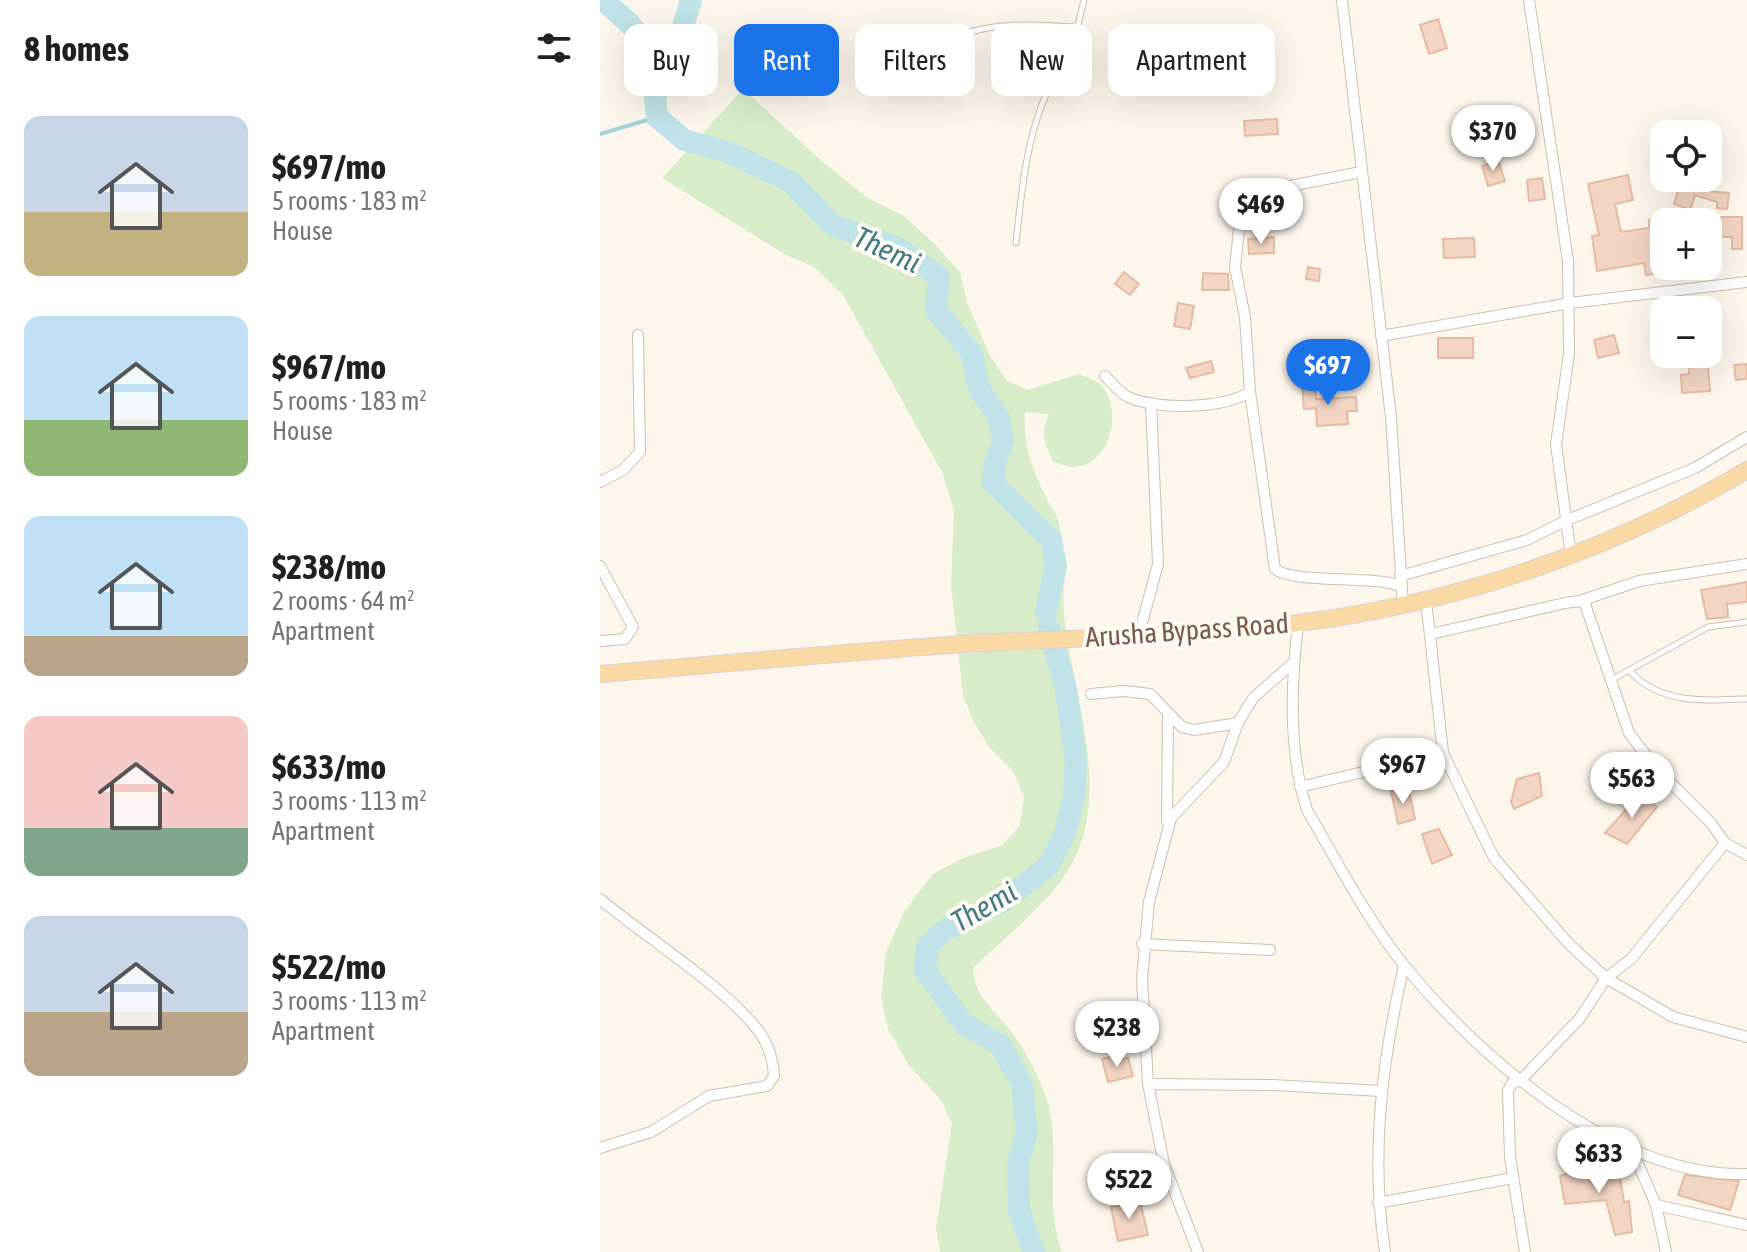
<!DOCTYPE html>
<html lang="en">
<head>
<meta charset="utf-8">
<style>
  body { margin:0; font-family:"Asap Condensed",sans-serif; background:#f6f6f6; color:#202124; height:100vh; display:flex; flex-direction:column; font-size:30px; white-space:nowrap }
  * { box-sizing:border-box; margin:0 }
  p { font-size:26px; color:#757577 }
  .icon { flex:none; width:44px; height:44px; fill:none; stroke:currentColor; stroke-width:2; stroke-linecap:round; stroke-linejoin:round }
  .map { position:relative; flex:1; overflow:hidden }
  .side { display:flex; flex-direction:column; background:#fff; width:600px }
  .side>* { flex:none }
  .banner { position:absolute; left:24px; top:24px; width:760px; height:72px; display:flex; gap:16px }
  .tools { position:absolute; left:1050px; top:120px; display:grid; gap:16px }
  .tools a { display:grid; place-items:center; width:72px; height:72px; border-radius:16px; background:#fff; box-shadow:0 8px 32px #0002; font-size:40px }
  .price { position:absolute; translate:-50% -68px; padding:0 18px; border-radius:28px; background:#fff; color:#222; font-size:26px; line-height:52px; filter:drop-shadow(0 2px 4px #0008) }
  .price::after { content:''; position:absolute; left:50%; top:48px; width:24px; height:18px; margin-left:-12px; background:inherit; clip-path:polygon(0 0,100% 0,50% 100%) }
  .price.on { background:#1a73e8; color:#fff }
  ul { padding:0; list-style:none }
  li { display:flex; align-items:center; gap:24px; height:200px; padding:0 24px }
  li span { display:grid; place-items:center; flex:none; width:224px; height:160px; border-radius:16px; color:#555 }
  li>.icon { margin-inline-start:auto }
  span .icon { width:96px; height:96px; fill:#fffc; stroke-width:1 }
  li b { font-size:34px }
  h2 { display:flex; justify-content:space-between; align-items:center; height:96px; padding:0 24px; font-size:34px }
  .pill { padding:0 28px; border-radius:16px; background:#fff; box-shadow:0 8px 32px #0002; font-size:28px; line-height:72px }
  .pill.on { background:#1a73e8; color:#fff }
  main { display:flex; flex:1; min-height:0 }
  .map>svg:first-child { display:block }
  .green { fill:#d8ecc9 }
  .lines { fill:none; stroke-linecap:round; stroke-linejoin:round }
  .stream { stroke:#a5d3da; stroke-width:4 }
  .river { stroke:#bfe3e8; stroke-width:22 }
  .building { fill:#f3d5c3; stroke:#e6bba3; stroke-width:2 }
  .lane-casing { stroke:#d1beb0; stroke-width:7 }
  .street-casing { stroke:#d1beb0; stroke-width:12 }
  .primary-casing { stroke:#dad1cd; stroke-width:18 }
  .lane { stroke:#fff; stroke-width:5 }
  .street { stroke:#fff; stroke-width:10 }
  .primary { stroke:#fbd9a5; stroke-width:16 }
  .labels { text-anchor:middle; stroke-width:8; stroke-linejoin:round; paint-order:stroke }
  .street-label { font-size:28px; fill:#7a5c4d; stroke:#fffaf3 }
  .water-label { font-size:30px; font-style:italic; fill:#437c86; stroke:#fffaf3 }
</style>
</head>
<body>
<main>
<section class="side">
<h2>8 homes<svg class="icon" aria-label="filters" viewBox="0 0 24 24"><path d="M4 7h16M4 17h16"/><circle cx="9" cy="7" r="2"/><circle cx="15" cy="17" r="2"/></svg></h2>
<ul>
<li><span style="background:linear-gradient(#c9d6e8 60%,#c2b280 0)"><svg class="icon" aria-label="home" viewBox="0 0 24 24"><path d="M3 11l9-7 9 7M6 9v11h12V9"/></svg></span><div><b>$697/mo</b><p>5 rooms · 183 m²</p><p>House</p></div></li>
<li><span style="background:linear-gradient(#bfe0f5 65%,#8fb573 0)"><svg class="icon" aria-label="home" viewBox="0 0 24 24"><path d="M3 11l9-7 9 7M6 9v11h12V9"/></svg></span><div><b>$967/mo</b><p>5 rooms · 183 m²</p><p>House</p></div></li>
<li><span style="background:linear-gradient(#bfe0f5 75%,#b9a48a 0)"><svg class="icon" aria-label="home" viewBox="0 0 24 24"><path d="M3 11l9-7 9 7M6 9v11h12V9"/></svg></span><div><b>$238/mo</b><p>2 rooms · 64 m²</p><p>Apartment</p></div></li>
<li><span style="background:linear-gradient(#f6c9c9 70%,#7fa58c 0)"><svg class="icon" aria-label="home" viewBox="0 0 24 24"><path d="M3 11l9-7 9 7M6 9v11h12V9"/></svg></span><div><b>$633/mo</b><p>3 rooms · 113 m²</p><p>Apartment</p></div></li>
<li><span style="background:linear-gradient(#c9d6e8 60%,#b9a48a 0)"><svg class="icon" aria-label="home" viewBox="0 0 24 24"><path d="M3 11l9-7 9 7M6 9v11h12V9"/></svg></span><div><b>$522/mo</b><p>3 rooms · 113 m²</p><p>Apartment</p></div></li>
</ul>
</section>
<div class="map">
<svg width="1147" height="1252" viewBox="0 0 1147 1252">
  <rect width="100%" height="100%" fill="#fdf6ec"/>
  <path class="green" d="M143,89L224,163L268,198L304,216L336,245L360,272L367,302L390,356L407,381L428,390L479,374C486,377 497,381 502,386C523,411 511,466 473,467C467,467 459,463 454,462C444,444 440,433 449,414L425,412C423,445 432,470 447,499C450,506 456,513 458,520C468,554 461,589 465,623C475,707 520,812 456,887C432,917 401,941 373,968C375,999 395,1010 413,1034C426,1051 440,1079 447,1100C462,1149 443,1203 462,1252H340L336,1229L352,1123L341,1100L308,1064L288,1029L281,997L286,952L305,910L333,874L363,858L403,845L420,825L424,797L413,771L389,747L373,721L363,695L351,586L354,510L342,472L243,295L214,267L184,254L62,178Z"/>
  <g class="lines">
    <polyline class="stream" points="0,134 57,117"/>
    <g class="river">
      <polyline points="3,0 29,23 69,72"/>
      <polyline points="91,0 69,72 55,96 57,117 84,140 128,152 191,182 234,226 296,247 339,276 336,310 372,354 379,389 399,418 403,441 395,463 393,483 451,540 456,566 446,612"/>
      <polyline points="434,1252 419,1211 418,1162 427,1132 422,1084 401,1046 363,1023 325,970 327,947 343,931 402,902 449,865 465,832 474,796 476,762 466,689 449,628"/>
    </g>
  </g>
  <g class="building">
    <polygon points="838,19 847,48 829,54 820,25"/>
    <polygon points="677,119 678,134 645,136 644,121"/>
    <polygon points="898,160 905,181 888,186 882,166"/>
    <polygon points="1028,175 1033,200 1015,204 1021,232 1049,228 1049,220 1064,219 1064,272 1046,275 1044,263 997,271 992,236 999,235 988,184"/>
    <polygon points="942,178 945,199 929,201 927,180"/>
    <polygon points="1082,178 1107,181 1104,191 1129,193 1127,209 1117,208 1117,202 1095,195 1090,210 1074,204"/>
    <polygon points="1121,217 1142,217 1142,249 1132,249 1132,237 1121,237"/>
    <polygon points="674,237 674,253 649,254 648,239"/>
    <polygon points="874,238 875,257 844,258 843,239"/>
    <polygon points="708,267 720,269 719,281 706,279"/>
    <polygon points="524,272 539,284 530,295 515,284"/>
    <polygon points="603,273 628,274 629,290 602,290"/>
    <polygon points="578,303 594,306 590,329 574,326"/>
    <polygon points="1014,335 1019,353 998,358 994,340"/>
    <rect x="838" y="338" width="35" height="20"/>
    <polygon points="1090,354 1107,354 1110,391 1082,393 1081,375 1089,374"/>
    <polygon points="611,361 614,372 590,378 586,368"/>
    <polygon points="1147,364 1147,379 1136,380 1134,365"/>
    <polygon points="702,384 715,384 716,399 756,397 757,411 747,411 748,424 717,426 716,408 704,409"/>
    <polygon points="1147,582 1147,602 1127,604 1128,617 1107,619 1101,590"/>
    <polygon points="939,773 942,796 914,809 911,802 917,779"/>
    <polygon points="791,791 809,791 815,819 798,824"/>
    <polygon points="1039,795 1057,807 1027,844 1005,833"/>
    <polygon points="839,829 852,855 832,864 822,834"/>
    <polygon points="514,1056 515,1061 528,1058 533,1076 508,1082 502,1059"/>
    <polygon points="985,1167 987,1175 1009,1167 1014,1178 1020,1178 1024,1202 1029,1201 1032,1232 1015,1235 1006,1200 965,1204 960,1176"/>
    <polygon points="1085,1175 1139,1181 1130,1210 1078,1195"/>
    <polygon points="540,1201 548,1235 518,1241 511,1207"/>
  </g>
  <g class="lines">
    <defs>
      <g id="lane">
        <path d="M311,54C375,26 402,21 471,27L478,25"/>
        <path d="M416,243C422,185 428,120 459,69C464,60 473,54 478,45V25L484,0"/>
        <path d="M1030,671C1059,704 1106,701 1147,699"/>
        <polyline points="1011,680 1108,627 1147,622"/>
      </g>
      <g id="street">
        <polyline points="742,0 791,417 803,606"/>
        <polyline points="929,0 968,261 969,354 956,444 971,556"/>
        <path d="M761,172L675,189L657,200L639,230L635,267L645,317L650,392L675,569C693,584 771,575 801,586"/>
        <polyline points="781,336 970,303 1147,282"/>
        <path d="M505,376C512,383 520,393 528,397C558,410 623,409 650,392"/>
        <polyline points="0,482 23,470 40,452 38,335"/>
        <polyline points="0,566 33,627 25,639 0,641"/>
        <polyline points="800,576 927,540 965,521 1095,468 1147,437"/>
        <polyline points="826,600 843,753 894,858 968,943 1006,978 1073,1017 1147,1037"/>
        <polyline points="980,601 1039,581 1147,564"/>
        <path d="M698,624C691,685 688,750 707,810C737,861 766,918 804,965C880,1059 1018,1178 1147,1174"/>
        <polyline points="539,634 558,564 551,403"/>
        <polyline points="831,634 965,603 980,601 985,604 1029,733 1055,767 1111,823 1125,843 1147,855"/>
        <polyline points="491,694 524,691 550,694 582,727 594,730 638,723"/>
        <polyline points="700,787 843,753"/>
        <polyline points="567,821 568,713"/>
        <path d="M0,899C46,937 123,986 158,1030C168,1043 173,1060 174,1076L167,1086L109,1096L51,1132L0,1148"/>
        <polyline points="542,944 670,950"/>
        <polyline points="548,1084 673,1085 781,1091"/>
        <polyline points="1032,1150 1056,1205 1066,1252"/>
        <polyline points="778,1203 913,1178"/>
        <polyline points="1056,1205 1147,1225"/>
        <polyline points="598,1252 564,1164 548,1084 542,979 549,902 571,818 624,762 638,723 653,698 693,663"/>
        <path d="M785,1252C770,1154 782,1061 804,965"/>
        <polyline points="925,1252 910,1157 908,1091 912,1083 920,1081 980,1018 1006,978 1031,959 1125,843"/>
      </g>
      <path id="primary" d="M0,674C126,664 253,651 379,643C485,637 594,637 699,623C856,603 1010,552 1147,470"/>
    </defs>
    <use href="#lane" class="lane-casing"/>
    <use href="#street" class="street-casing"/>
    <use href="#primary" class="primary-casing"/>
    <use href="#lane" class="lane"/>
    <use href="#street" class="street"/>
    <use href="#primary" class="primary"/>
  </g>
  <g class="labels">
    <g class="street-label">
      <text transform="translate(587 630) rotate(-4)" y="10">Arusha Bypass Road</text>
    </g>
    <g class="water-label">
      <text transform="translate(287 250) rotate(25)" y="10">Themi</text>
      <text transform="translate(384 907) rotate(-30)" y="10">Themi</text>
    </g>
  </g>
</svg>
<div class="tools">
<a><svg class="icon" aria-label="locate" viewBox="0 0 24 24"><circle cx="12" cy="12" r="6"/><path d="M12 2v4M12 18v4M2 12h4M18 12h4"/></svg></a>
<a>+</a>
<a>−</a>
</div>
<b class="price" style="left:893px;top:173px">$370</b>
<b class="price" style="left:661px;top:246px">$469</b>
<b class="price on" style="left:728px;top:407px">$697</b>
<b class="price" style="left:803px;top:806px">$967</b>
<b class="price" style="left:1032px;top:820px">$563</b>
<b class="price" style="left:517px;top:1069px">$238</b>
<b class="price" style="left:999px;top:1195px">$633</b>
<b class="price" style="left:529px;top:1221px">$522</b>
<div class="banner">
<a class="pill">Buy</a>
<a class="pill on">Rent</a>
<a class="pill">Filters</a>
<a class="pill">New</a>
<a class="pill">Apartment</a>
</div>
</div>
</main>
</body>
</html>
